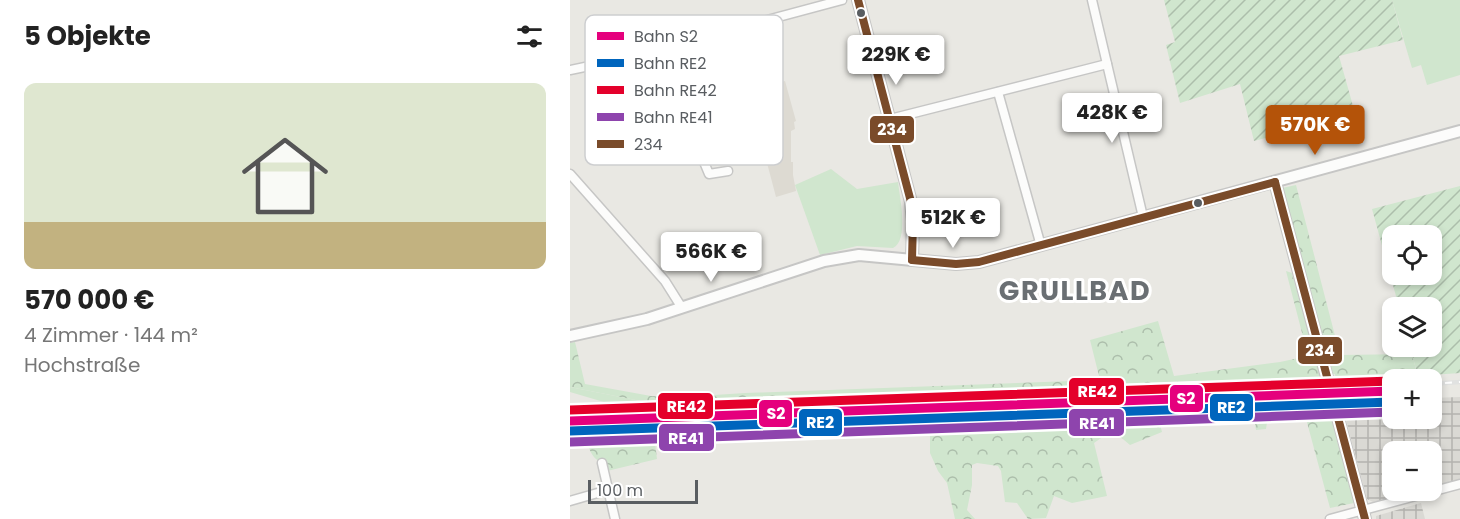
<!DOCTYPE html>
<html lang="de">
<head>
<meta charset="utf-8">
<style>
  body { margin:0; font-family:Poppins,sans-serif; background:#f2f2f2; color:#222; height:100vh; display:flex; flex-direction:column; font-size:22px; white-space:nowrap }
  * { box-sizing:border-box; margin:0 }
  p { font-size:20px; color:#767676 }
  .icon { flex:none; width:33px; height:33px; fill:none; stroke:currentColor; stroke-width:2; stroke-linecap:round; stroke-linejoin:round }
  .map { position:relative; flex:1; overflow:hidden }
  .details { display:flex; flex-direction:column; background:#fff; width:570px }
  .details>* { flex:none }
  .buttons { position:absolute; left:812px; top:225px; display:grid; gap:12px }
  .buttons a { display:grid; place-items:center; width:60px; height:60px; border-radius:12px; background:#fff; box-shadow:0 3px 9px #0003; font-size:30px }
  .scale { position:absolute; left:18px; bottom:15px; width:110px; box-sizing:border-box; padding-left:6px; border:3px solid #595d61; border-top:0; font-size:16px; line-height:21px; white-space:nowrap; color:#595d61; -webkit-text-stroke:4px #fff; paint-order:stroke }
  .price { position:absolute; translate:-50% -51px; padding:0 14px; border-radius:6px; background:#fff; color:#222; font-size:20px; line-height:39px; filter:drop-shadow(0 2px 3px #0008) }
  .price::after { content:''; position:absolute; left:50%; top:36px; width:18px; height:14px; margin-left:-9px; background:inherit; clip-path:polygon(0 0,100% 0,50% 100%) }
  .price.on { background:#b45309; color:#fff }
  ul { padding:0; list-style:none }
  li { display:grid; align-content:center; gap:12px; height:318px; padding:0 24px }
  li span { display:grid; place-items:center; height:186px; border-radius:12px; color:#555 }
  li>.icon { margin-inline-start:auto }
  span .icon { width:108px; height:108px; fill:#fffc; stroke-width:1 }
  li b { font-size:26px }
  h2 { display:flex; justify-content:space-between; align-items:center; height:72px; padding:0 24px; font-size:26px }
  main { display:flex; flex:1; min-height:0 }
  .map>svg:first-child { display:block }
  .industrial { fill:url(#industrial-grid) }
  .education { fill:#dddad2 }
  .green { fill:#d0e6ce }
  .forest { fill:url(#forest-crowns) }
  .garden { fill:url(#garden-furrows); fill-rule:evenodd }
  .lines { fill:none; stroke-linecap:round; stroke-linejoin:round }
  .minor-casing { stroke:#c6c6c5; stroke-width:11 }
  .tertiary-casing { stroke:#c6c6c5; stroke-width:14 }
  .minor { stroke:#fcfcfb; stroke-width:8 }
  .tertiary { stroke:#fcfcfb; stroke-width:10 }
  .rail-casing { stroke:#e1e2e1; stroke-width:4.5 }
  .rail { stroke:#fff; stroke-width:2; stroke-dasharray:7; stroke-linecap:butt }
  .tertiary-bridge-casing { stroke:#c6c6c5; stroke-width:14; stroke-linecap:butt }
  .tertiary-bridge { stroke:#fcfcfb; stroke-width:10 }
  .bus-1-casing { stroke:#fff; stroke-width:12 }
  .bus-1 { stroke:#7a4b2a; stroke-width:8 }
  .rail-1-casing { stroke:#fff; stroke-width:14 }
  .rail-2-casing { stroke:#fff; stroke-width:14 }
  .rail-3-casing { stroke:#fff; stroke-width:14 }
  .rail-4-casing { stroke:#fff; stroke-width:14 }
  .rail-1 { stroke:#e5007d; stroke-width:9 }
  .rail-2 { stroke:#0065bd; stroke-width:9 }
  .rail-3 { stroke:#e4002b; stroke-width:9 }
  .rail-4 { stroke:#8e44ad; stroke-width:9 }
  .bus-dot { fill:#595d61; stroke:#fff; stroke-width:2 }
  .labels { text-anchor:middle; stroke-width:6; stroke-linejoin:round; paint-order:stroke }
  .district-label { font-size:27px; font-weight:bold; letter-spacing:1.5px; fill:#6a6f73; stroke:#fff }
  .key { fill:#fff; stroke:#cdced0; stroke-width:1.5 }
  .key-label { font-size:16px; fill:#595d61 }
  .line-badge { stroke:#fff; stroke-width:2 }
  .badge-label { font-size:16px; text-anchor:middle; font-weight:bold; fill:#fff }
</style>
</head>
<body>
<main>
<section class="details">
<h2>5 Objekte<svg class="icon" aria-label="filters" viewBox="0 0 24 24"><path d="M4 7h16M4 17h16"/><circle cx="9" cy="7" r="2"/><circle cx="15" cy="17" r="2"/></svg></h2>
<ul>
<li><span style="background:linear-gradient(#dfe7d0 75%,#c2b280 0)"><svg class="icon" aria-label="home" viewBox="0 0 24 24"><path d="M3 11l9-7 9 7M6 9v11h12V9"/></svg></span><div><b>570 000 €</b><p>4 Zimmer · 144 m²</p><p>Hochstraße</p></div></li>
</ul>
</section>
<div class="map">
<svg width="890" height="519" viewBox="0 0 890 519">
  <defs>
    <pattern id="industrial-grid" width="8" height="8" patternUnits="userSpaceOnUse" patternTransform="scale(1.5)"><rect width="8" height="8" fill="#dad9d4"/><path d="M0 4h8M4 0v8" fill="none" stroke="#b4b3af"/></pattern>
    <pattern id="forest-crowns" width="20" height="18" patternUnits="userSpaceOnUse" patternTransform="scale(1.5)"><rect width="20" height="18" fill="#d0e6ce"/><path d="M2 6a3 3 0 1 1 6 0M12 15a3 3 0 1 1 6 0" fill="none" stroke="#acbeab"/></pattern>
    <pattern id="garden-furrows" width="10" height="10" patternUnits="userSpaceOnUse" patternTransform="scale(1.5)"><rect width="10" height="10" fill="#d0e6ce"/><path d="M-1 1l2-2M0 10L10 0M9 11l2-2" fill="none" stroke="#acbeab"/></pattern>
  </defs>
  <rect width="100%" height="100%" fill="#e9e8e3"/>
  <g class="industrial">
    <polygon points="890,397 890,479 861,487 861,452 822,452 822,490 850,491 803,502 797,499 771,401 822,400 822,418 861,418 861,398"/>
    <polygon points="851,503 855,519 806,519 806,516"/>
  </g>
  <polygon class="education" points="215,81 226,121 224,122 225,129 221,131 221,162 223,162 223,175 226,191 206,197 178,91"/>
  <g class="green">
    <polygon points="822,0 890,0 890,75 857,85 851,65 842,68"/>
    <path d="M261,169L287,189L328,182C330,198 339,241 323,248L287,246L250,255L225,185Z"/>
    <polygon points="0,387 86,404 44,405 0,392"/>
  </g>
  <g class="forest">
    <polygon points="726,185 770,355 842,354 848,377 766,379 765,374 763,374 712,188"/>
    <polygon points="716,271 722,273 749,372 749,377 557,384 547,387 125,405 86,404 0,387 0,343 5,342 15,384 81,396 113,397 175,393 530,380 520,340 588,321 604,376 710,362 738,356"/>
    <polygon points="757,403 784,503 760,508 735,415 698,416 696,429 686,430 684,418 676,409 676,405"/>
    <polygon points="586,409 592,432 560,445 548,435 534,436 524,443 537,496 502,503 484,496 476,518 458,519 447,503 435,502 431,471 428,466 407,463 402,465 402,485 397,510 405,519 385,519 377,483 368,471 360,453 360,431 350,429 345,424 343,417"/>
    <path d="M83,426L87,459L37,471L34,463C20,459 19,447 15,435H0V429Z"/>
  </g>
  <g class="garden">
    <polygon points="594,0 822,0 833,40 769,56 783,106 731,118 733,128 684,141 670,84 610,103 596,45 605,42"/>
    <path d="M890,186V373L848,376L840,347L861,346V308L829,307L802,209ZM822,236H861V274H822Z"/>
  </g>
  <g class="lines">
    <defs>
      <g id="minor">
        <polyline points="522,0 573,217"/>
        <polyline points="97,47 117,121 139,174 158,171"/>
        <polyline points="0,70 48,60 272,0"/>
        <polyline points="428,92 471,246"/>
        <polyline points="320,119 537,64"/>
        <polyline points="0,174 95,281 112,308"/>
        <polyline points="32,463 45,519"/>
        <polyline points="0,501 38,490"/>
        <polyline points="760,519 890,484"/>
      </g>
      <g id="tertiary">
        <polyline points="288,0 341,202 343,221 342,260"/>
        <polyline points="705,182 756,374"/>
        <polyline points="0,336 77,319 254,261 289,255 386,264 409,262 890,131"/>
        <polyline points="764,403 795,519"/>
      </g>
    </defs>
    <use href="#minor" class="minor-casing"/>
    <use href="#tertiary" class="tertiary-casing"/>
    <use href="#minor" class="minor"/>
    <use href="#tertiary" class="tertiary"/>
    <defs>
      <g id="rail">
        <polyline points="861,384 890,382"/>
        <polyline points="0,415 199,409 822,385"/>
      </g>
    </defs>
    <use href="#rail" class="rail-casing"/>
    <use href="#rail" class="rail"/>
    <defs>
      <polyline id="tertiary-bridge" points="756,374 764,403"/>
    </defs>
    <use href="#tertiary-bridge" class="tertiary-bridge-casing"/>
    <use href="#tertiary-bridge" class="tertiary-bridge"/>
    <defs>
      <g id="bus-1">
        <polyline points="288,0 341,202 343,221 342,260"/>
        <polyline points="705,182 795,519"/>
        <polyline points="342,260 386,264 409,262 705,182"/>
      </g>
    </defs>
    <use href="#bus-1" class="bus-1-casing"/>
    <use href="#bus-1" class="bus-1"/>
    <defs>
      <polyline id="rail-1" points="0,421 822,391"/>
      <polyline id="rail-2" points="0,431 822,402"/>
      <polyline id="rail-3" points="0,410 822,381"/>
      <polyline id="rail-4" points="1,442 822,412"/>
    </defs>
    <use href="#rail-1" class="rail-1-casing"/>
    <use href="#rail-2" class="rail-2-casing"/>
    <use href="#rail-3" class="rail-3-casing"/>
    <use href="#rail-4" class="rail-4-casing"/>
    <use href="#rail-1" class="rail-1"/>
    <use href="#rail-2" class="rail-2"/>
    <use href="#rail-3" class="rail-3"/>
    <use href="#rail-4" class="rail-4"/>
  </g>
  <g class="bus-dot">
    <circle cx="291" cy="13" r="5"/>
    <circle cx="628" cy="203" r="5"/>
  </g>
  <g class="labels">
    <g class="district-label">
      <text x="505" y="300">GRULLBAD</text>
    </g>
  </g>
  <rect x="15" y="15" width="198" height="150" rx="9" class="key"/>
  <rect x="27" y="32" width="27" height="8" fill="#e5007d"/>
  <rect x="27" y="59" width="27" height="8" fill="#0065bd"/>
  <rect x="27" y="86" width="27" height="8" fill="#e4002b"/>
  <rect x="27" y="113" width="27" height="8" fill="#8e44ad"/>
  <rect x="27" y="140" width="27" height="8" fill="#7a4b2a"/>
  <g class="key-label">
    <text x="64" y="42">Bahn S2</text>
    <text x="64" y="69">Bahn RE2</text>
    <text x="64" y="96">Bahn RE42</text>
    <text x="64" y="123">Bahn RE41</text>
    <text x="64" y="150">234</text>
  </g>
  <g class="line-badge">
    <rect x="299" y="115" width="46" height="29" rx="6" fill="#7a4b2a"/>
    <rect x="727" y="336" width="46" height="29" rx="6" fill="#7a4b2a"/>
    <rect x="498" y="377" width="57" height="29" rx="6" fill="#e4002b"/>
    <rect x="599" y="384" width="35" height="29" rx="6" fill="#e5007d"/>
    <rect x="87" y="392" width="57" height="28" rx="6" fill="#e4002b"/>
    <rect x="639" y="393" width="45" height="29" rx="6" fill="#0065bd"/>
    <rect x="188" y="399" width="35" height="29" rx="6" fill="#e5007d"/>
    <rect x="228" y="408" width="45" height="29" rx="6" fill="#0065bd"/>
    <rect x="498" y="408" width="57" height="29" rx="6" fill="#8e44ad"/>
    <rect x="88" y="423" width="57" height="29" rx="6" fill="#8e44ad"/>
  </g>
  <g class="badge-label">
    <text x="322" y="135">234</text>
    <text x="750" y="356">234</text>
    <text x="527" y="397">RE42</text>
    <text x="616" y="404">S2</text>
    <text x="116" y="412">RE42</text>
    <text x="661" y="413">RE2</text>
    <text x="206" y="419">S2</text>
    <text x="250" y="428">RE2</text>
    <text x="527" y="429">RE41</text>
    <text x="116" y="444">RE41</text>
  </g>
</svg>
<div class="buttons">
<a><svg class="icon" aria-label="locate" viewBox="0 0 24 24"><circle cx="12" cy="12" r="6"/><path d="M12 2v4M12 18v4M2 12h4M18 12h4"/></svg></a>
<a><svg class="icon" aria-label="layers" viewBox="0 0 24 24"><path d="M12 4l9 5-9 5-9-5zM3 14l9 5 9-5"/></svg></a>
<a>+</a>
<a>−</a>
</div>
<div class="scale">100 m</div>
<b class="price" style="left:326px;top:86px">229K €</b>
<b class="price" style="left:542px;top:144px">428K €</b>
<b class="price on" style="left:745px;top:156px">570K €</b>
<b class="price" style="left:383px;top:249px">512K €</b>
<b class="price" style="left:141px;top:283px">566K €</b>
</div>
</main>
</body>
</html>
